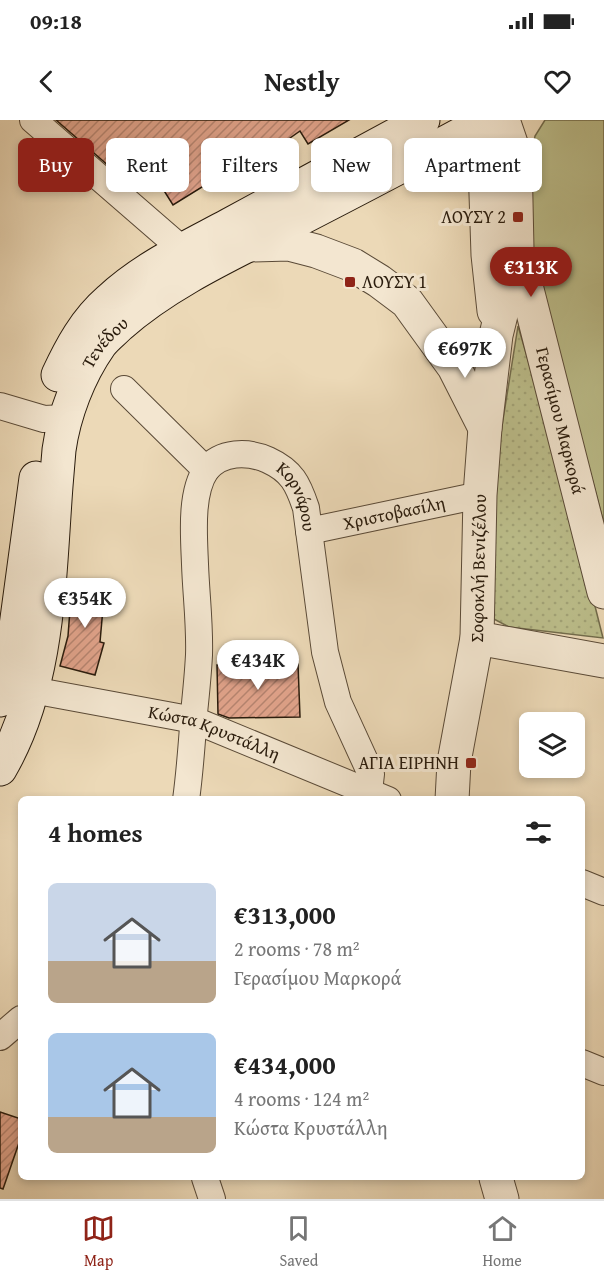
<!DOCTYPE html>
<html lang="en">
<head>
<meta charset="utf-8">
<style>
  body { margin:0; font-family:"Gentium Book Plus",serif; background:#f2f2f2; color:#222; height:100vh; display:flex; flex-direction:column; font-size:22px; white-space:nowrap }
  * { box-sizing:border-box; margin:0 }
  p { font-size:20px; color:#767676 }
  .icon { flex:none; width:33px; height:33px; fill:none; stroke:currentColor; stroke-width:2; stroke-linecap:round; stroke-linejoin:round }
  .map { position:relative; flex:1; overflow:hidden }
  .details { position:absolute; left:18px; top:676px; width:567px; height:384px; display:flex; flex-direction:column; background:#fff; border-radius:9px; box-shadow:0 3px 9px #0003 }
  .details>* { flex:none }
  .guide { position:absolute; left:18px; top:18px; width:568px; height:54px; display:flex; gap:12px }
  .tools { position:absolute; left:519px; top:592px; display:grid; gap:12px }
  .tools a { display:grid; place-items:center; width:66px; height:66px; border-radius:9px; background:#fff; box-shadow:0 3px 9px #0003; font-size:30px }
  .price { position:absolute; translate:-50% -51px; padding:0 14px; border-radius:21px; background:#fff; color:#222; font-size:20px; line-height:39px; filter:drop-shadow(0 2px 3px #0008) }
  .price::after { content:''; position:absolute; left:50%; top:36px; width:18px; height:14px; margin-left:-9px; background:inherit; clip-path:polygon(0 0,100% 0,50% 100%) }
  .price.on { background:#8f2418; color:#fff }
  ul { padding:0; list-style:none }
  li { display:flex; align-items:center; gap:18px; height:150px; padding:0 30px }
  li span { display:grid; place-items:center; flex:none; width:168px; height:120px; border-radius:9px; color:#555 }
  li>.icon { margin-inline-start:auto }
  span .icon { width:72px; height:72px; fill:#fffc; stroke-width:1 }
  li b { font-size:26px }
  h2 { display:flex; justify-content:space-between; align-items:center; height:72px; padding:0 30px; font-size:26px }
  .tag { padding:0 21px; border-radius:9px; background:#fff; box-shadow:0 3px 9px #0003; font-size:21px; line-height:54px }
  .tag.on { background:#8f2418; color:#fff }
  .status { display:flex; justify-content:space-between; align-items:center; height:42px; padding:0 30px; background:#fff; direction:ltr }
  .status svg { height:16px; fill:currentColor }
  header { display:flex; justify-content:space-between; align-items:center; height:78px; padding:0 30px; background:#fff; font-size:27px; font-weight:700 }
  .tab-bar { display:flex; justify-content:space-around; align-items:center; height:84px; border-top:2px solid #e0e0e0; background:#fff; font-size:16px; color:#767676 }
  .tab-bar a { display:grid; justify-items:center; gap:3px }
  .tab-bar .on { color:#8f2418 }
  .map>svg:first-child { display:block }
  .grass { fill:url(#grass-dots); stroke:#726c4c; stroke-width:1.5 }
  .park { fill:#bcbe8b; stroke:#726c4c; stroke-width:1.5 }
  .building { fill:url(#building-hatch); stroke:#291b0c; stroke-width:1.5 }
  .lines { fill:none; stroke-linecap:round; stroke-linejoin:round }
  .minor-casing { stroke:#5a4a37; stroke-width:28 }
  .tertiary-casing { stroke:#5a4a37; stroke-width:35 }
  .secondary-casing { stroke:#291b0c; stroke-width:35 }
  .minor { stroke:#f3e6d0; stroke-width:26 }
  .tertiary { stroke:#f3e6d0; stroke-width:33 }
  .secondary { stroke:#f3e6d0; stroke-width:33 }
  .poi-dot { fill:#8f2418; stroke:#f3e6d0; stroke-width:2 }
  .labels { text-anchor:middle; stroke-width:6; stroke-linejoin:round; paint-order:stroke }
  .poi-label { font-size:18px; fill:#291b0c; stroke:#f3e6d0; text-anchor:end }
  .street-label { font-size:18px; fill:#291b0c; stroke:#f3e6d0 }
</style>
</head>
<body>
<div class="status"><b>09:18</b><svg viewBox="0 0 49 12"><path d="M0 12V9h3v3zM5 12V6h3v6zM10 12V3h3v9zM15 12V0h3v12zM26 1h20v11H26zM47 4h2v5h-2z"/></svg></div>
<header><svg class="icon" aria-label="back" viewBox="0 0 24 24"><path d="M15 5l-7 7 7 7"/></svg>Nestly<svg class="icon" aria-label="heart" viewBox="0 0 24 24"><path d="M12 20l-8-8c-3-5 5-10 8-4 3-6 11-1 8 4z"/></svg></header>
<div class="map">
<svg width="604" height="1079" viewBox="0 0 604 1079">
  <defs>
    <pattern id="grass-dots" width="8" height="8" patternUnits="userSpaceOnUse" patternTransform="scale(1.5)"><rect width="8" height="8" fill="#bcbe8b"/><path d="M2 2h.1M6 6h.1" fill="none" stroke="#a2a377" stroke-width="1.8" stroke-linecap="round"/></pattern>
    <pattern id="building-hatch" width="6" height="6" patternUnits="userSpaceOnUse" patternTransform="scale(1.5)"><rect width="6" height="6" fill="#e2a48c"/><path d="M-1 1l2-2M0 6l6-6M5 7l2-2" fill="none" stroke="#b78571"/></pattern>
  </defs>
  <rect width="100%" height="100%" fill="#ecd9b7"/>
  <filter id="stains"><feTurbulence type="fractalNoise" baseFrequency=".00333" numOctaves="4"/><feColorMatrix values="0 0 0 0 .2 0 0 0 0 .09 0 0 0 0 .02 0 0 0 .5 -.17"/></filter>
  <radialGradient id="worn" r=".72"><stop offset=".6" stop-color="#630" stop-opacity="0"/><stop offset="1" stop-color="#630" stop-opacity=".3"/></radialGradient>
  <polygon class="grass" points="518,206 563,359 603,518 509,507 492,498 493,362"/>
  <polygon class="park" points="545,0 604,0 604,404 533,137 526,63 535,16"/>
  <g class="building">
    <polygon points="56,0 349,0 308,24 300,11 256,42 252,36 173,85 141,34 118,54"/>
    <polygon points="72,463 105,466 100,522 104,523 95,555 60,546 68,516"/>
    <polygon points="298,544 300,597 229,598 218,594 217,545"/>
    <polygon points="0,992 21,999 21,1017 3,1069 0,1068"/>
  </g>
  <g class="lines">
    <defs>
      <g id="minor">
        <polyline points="33,0 183,130"/>
        <polyline points="124,269 206,350"/>
        <polyline points="0,286 44,299 66,298"/>
        <path id="s1" d="M309,411L480,375"/>
        <path id="s2" d="M15,577L32,570L194,600L388,680"/>
        <path id="s3" d="M186,680C190,651 192,622 194,593C196,574 198,554 199,535C200,504 196,474 195,444C194,417 190,373 206,350C221,331 248,331 268,340C292,351 298,364 306,388L325,532L338,582L371,654L369,671"/>
        <polyline points="582,763 604,772"/>
        <polyline points="0,917 21,899"/>
        <polyline points="582,943 604,952"/>
        <polyline points="205,1058 212,1079"/>
      </g>
      <g id="tertiary">
        <polyline points="249,125 289,124 316,131 353,145 379,161 407,182 454,247 485,308"/>
        <path id="s4" d="M518,134L604,472"/>
        <polyline points="494,191 488,135 485,44 498,0"/>
        <polyline points="477,518 604,541"/>
        <path id="s5" d="M452,680L454,642L477,518L480,375L485,308L496,215L517,129L515,35L503,0"/>
        <polyline points="496,1058 502,1079"/>
      </g>
      <g id="secondary">
        <path d="M58,255C71,227 85,201 109,180C143,148 188,127 229,105C294,70 358,35 423,0"/>
        <polyline points="0,580 11,543 36,358"/>
        <path id="s6" d="M0,649C49,566 49,460 56,366C57,354 58,342 59,330C64,294 79,255 100,225C105,218 113,212 119,206C167,163 233,133 290,104C356,70 422,36 487,0"/>
      </g>
    </defs>
    <use href="#minor" class="minor-casing"/>
    <use href="#tertiary" class="tertiary-casing"/>
    <use href="#secondary" class="secondary-casing"/>
    <use href="#minor" class="minor"/>
    <use href="#tertiary" class="tertiary"/>
    <use href="#secondary" class="secondary"/>
  </g>
  <g class="poi-dot">
    <rect x="512" y="91" width="12" height="12" rx="3"/>
    <rect x="344" y="156" width="12" height="12" rx="3"/>
    <rect x="465" y="637" width="12" height="12" rx="3"/>
  </g>
  <g class="labels">
    <g class="poi-label">
      <text x="506" y="103">ΛΟΥΣΥ 2</text>
      <text x="362" y="168" text-anchor="start">ΛΟΥΣΥ 1</text>
      <text x="459" y="649">ΑΓΙΑ ΕΙΡΗΝΗ</text>
    </g>
    <g class="street-label">
      <text dy="6" stroke="none"><textPath href="#s6" startOffset="446">Τενέδου</textPath></text>
      <text dy="6" stroke="none"><textPath href="#s4" startOffset="172">Γερασίμου Μαρκορά</textPath></text>
      <text dy="6" stroke="none"><textPath href="#s3" startOffset="450">Κορνάρου</textPath></text>
      <text dy="6" stroke="none"><textPath href="#s1" startOffset="87">Χριστοβασίλη</textPath></text>
      <text dy="6" stroke="none"><textPath href="#s5" startOffset="234">Σοφοκλή Βενιζέλου</textPath></text>
      <text dy="6" stroke="none"><textPath href="#s2" startOffset="206">Κώστα Κρυστάλλη</textPath></text>
    </g>
  </g>
  <rect width="100%" height="100%" filter="url(#stains)"/>
  <rect width="100%" height="100%" fill="url(#worn)"/>
</svg>
<div class="tools">
<a><svg class="icon" aria-label="layers" viewBox="0 0 24 24"><path d="M12 4l9 5-9 5-9-5zM3 14l9 5 9-5"/></svg></a>
</div>
<b class="price on" style="left:531px;top:178px">€313K</b>
<b class="price" style="left:465px;top:259px">€697K</b>
<b class="price" style="left:85px;top:509px">€354K</b>
<b class="price" style="left:258px;top:571px">€434K</b>
<div class="guide">
<a class="tag on">Buy</a>
<a class="tag">Rent</a>
<a class="tag">Filters</a>
<a class="tag">New</a>
<a class="tag">Apartment</a>
</div>
<section class="details">
<h2>4 homes<svg class="icon" aria-label="filters" viewBox="0 0 24 24"><path d="M4 7h16M4 17h16"/><circle cx="9" cy="7" r="2"/><circle cx="15" cy="17" r="2"/></svg></h2>
<ul>
<li><span style="background:linear-gradient(#c9d6e8 65%,#b9a48a 0)"><svg class="icon" aria-label="home" viewBox="0 0 24 24"><path d="M3 11l9-7 9 7M6 9v11h12V9"/></svg></span><div><b>€313,000</b><p>2 rooms · 78 m²</p><p>Γερασίμου Μαρκορά</p></div></li>
<li><span style="background:linear-gradient(#a9c7e8 70%,#b9a48a 0)"><svg class="icon" aria-label="home" viewBox="0 0 24 24"><path d="M3 11l9-7 9 7M6 9v11h12V9"/></svg></span><div><b>€434,000</b><p>4 rooms · 124 m²</p><p>Κώστα Κρυστάλλη</p></div></li>
</ul>
</section>
</div>
<nav class="tab-bar">
<a class="on"><svg class="icon" aria-label="map" viewBox="0 0 24 24"><path d="M3 6l6-2 6 2 6-2v14l-6 2-6-2-6 2zM9 4v14M15 6v14"/></svg>Map</a>
<a><svg class="icon" aria-label="saved" viewBox="0 0 24 24"><path d="M7 4h10v16l-5-4-5 4z"/></svg>Saved</a>
<a><svg class="icon" aria-label="home" viewBox="0 0 24 24"><path d="M3 11l9-7 9 7M6 9v11h12V9"/></svg>Home</a>
</nav>
</body>
</html>
